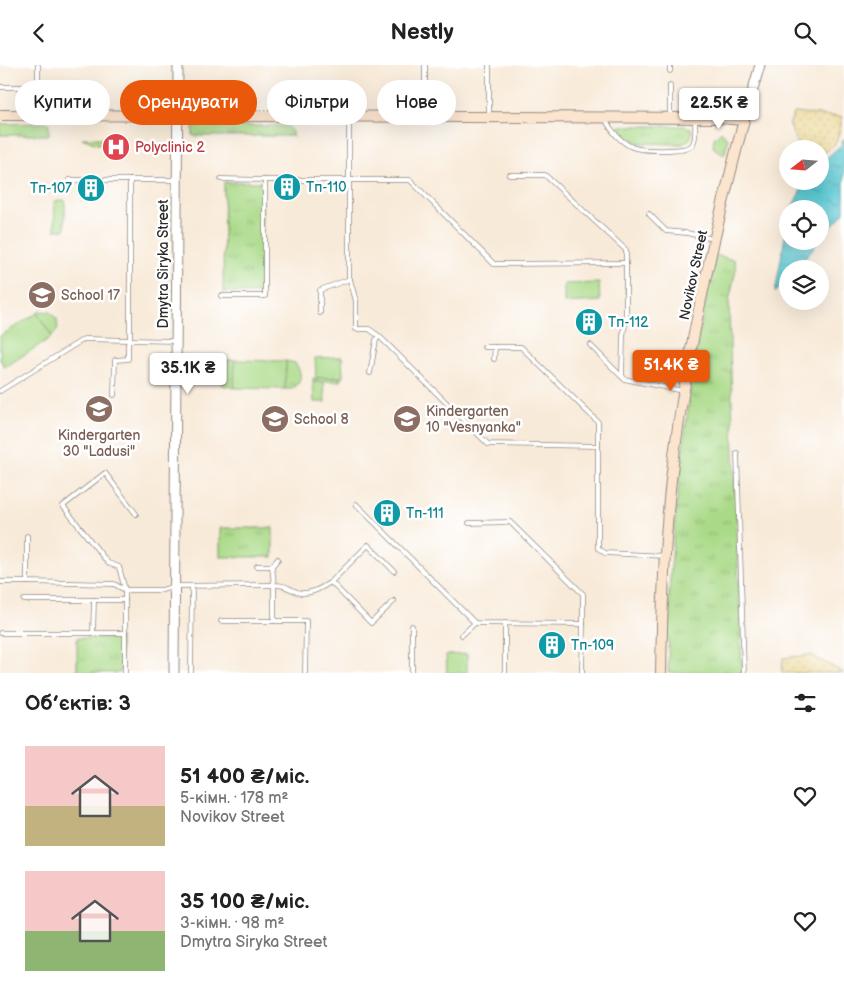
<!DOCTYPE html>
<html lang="uk">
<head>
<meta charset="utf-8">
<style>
  body { margin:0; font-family:"Balsamiq Sans",sans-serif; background:#f2f2f2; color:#222; height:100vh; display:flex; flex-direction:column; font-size:19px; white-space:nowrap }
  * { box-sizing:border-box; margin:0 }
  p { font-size:16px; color:#767676 }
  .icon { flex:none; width:28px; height:28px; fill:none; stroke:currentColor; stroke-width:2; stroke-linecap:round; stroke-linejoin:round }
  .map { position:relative; height:608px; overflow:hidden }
  .panel { display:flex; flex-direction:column; background:#fff; flex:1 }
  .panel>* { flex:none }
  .guide { position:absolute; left:15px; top:15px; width:500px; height:45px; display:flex; gap:10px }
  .needle { width:32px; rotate:253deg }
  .fabs { position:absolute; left:779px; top:75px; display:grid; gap:10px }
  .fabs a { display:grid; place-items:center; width:50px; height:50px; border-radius:50%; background:#fff; box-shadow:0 5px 20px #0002; font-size:25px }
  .price { position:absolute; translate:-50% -42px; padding:0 11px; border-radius:5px; background:#fff; color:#222; font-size:16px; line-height:32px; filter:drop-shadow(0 1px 2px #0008) }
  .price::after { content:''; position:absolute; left:50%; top:30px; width:15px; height:11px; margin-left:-8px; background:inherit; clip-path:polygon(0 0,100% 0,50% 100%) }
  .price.selected { background:#ea580c; color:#fff }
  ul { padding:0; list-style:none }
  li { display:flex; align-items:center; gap:15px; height:125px; padding:0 25px }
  li span { display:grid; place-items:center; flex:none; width:140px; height:100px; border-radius:0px; color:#555 }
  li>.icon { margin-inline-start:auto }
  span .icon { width:60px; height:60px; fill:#fffc; stroke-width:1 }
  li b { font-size:21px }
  h2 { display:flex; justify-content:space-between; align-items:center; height:60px; padding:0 25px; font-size:21px }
  .pill { padding:0 18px; border-radius:22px; background:#fff; box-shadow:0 5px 20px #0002; font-size:18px; line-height:45px }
  .pill.selected { background:#ea580c; color:#fff }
  header { display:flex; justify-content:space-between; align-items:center; height:65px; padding:0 25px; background:#fff; font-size:22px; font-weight:700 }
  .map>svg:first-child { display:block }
  .grass { fill:url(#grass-tufts); stroke:#6a825a }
  .sand { fill:url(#sand-dots); stroke:#8c8264 }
  .garden { fill:#aada88; stroke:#6a825a }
  .water { fill:url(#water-ripples); stroke:#447a7f }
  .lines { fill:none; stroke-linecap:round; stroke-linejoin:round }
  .service-casing { stroke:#928a82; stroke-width:5.5 }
  .tertiary-casing { stroke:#928a82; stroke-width:11 }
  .secondary-casing { stroke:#928a82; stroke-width:12 }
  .service { stroke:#fff; stroke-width:4 }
  .tertiary { stroke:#fff; stroke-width:9 }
  .secondary { stroke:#fce5cf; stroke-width:10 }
  .labels { text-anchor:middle; stroke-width:5; stroke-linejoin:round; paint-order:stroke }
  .health-label { font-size:14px; fill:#be3a42; stroke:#fff; text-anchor:start }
  .culture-label { font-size:14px; fill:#0d838f; stroke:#fff; text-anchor:start }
  .street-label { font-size:14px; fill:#2b2b2b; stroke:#fff }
  .education-label { font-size:14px; fill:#785e54; stroke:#fff; text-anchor:start }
</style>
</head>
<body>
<header><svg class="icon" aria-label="back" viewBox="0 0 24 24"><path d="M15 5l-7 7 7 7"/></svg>Nestly<svg class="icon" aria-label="search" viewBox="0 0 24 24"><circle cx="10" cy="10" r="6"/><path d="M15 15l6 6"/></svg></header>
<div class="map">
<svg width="844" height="608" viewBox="0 0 844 608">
  <defs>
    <pattern id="grass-tufts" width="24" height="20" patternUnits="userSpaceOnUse" patternTransform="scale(1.25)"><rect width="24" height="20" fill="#aada88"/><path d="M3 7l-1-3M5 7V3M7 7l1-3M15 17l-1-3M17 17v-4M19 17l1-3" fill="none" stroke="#92bb76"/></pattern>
    <pattern id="sand-dots" width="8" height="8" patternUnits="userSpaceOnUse" patternTransform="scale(1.25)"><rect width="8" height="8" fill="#eeda9e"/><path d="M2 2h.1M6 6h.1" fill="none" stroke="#cb8" stroke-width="1.8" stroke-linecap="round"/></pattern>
    <pattern id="water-ripples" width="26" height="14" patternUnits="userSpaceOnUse" patternTransform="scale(1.25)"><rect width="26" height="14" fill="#5cc9d3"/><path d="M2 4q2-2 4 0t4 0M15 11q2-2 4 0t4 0" fill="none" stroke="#4ca3ab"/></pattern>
  </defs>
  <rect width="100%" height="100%" fill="#fff"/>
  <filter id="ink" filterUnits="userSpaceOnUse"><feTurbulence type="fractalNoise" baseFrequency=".02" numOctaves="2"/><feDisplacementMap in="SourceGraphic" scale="10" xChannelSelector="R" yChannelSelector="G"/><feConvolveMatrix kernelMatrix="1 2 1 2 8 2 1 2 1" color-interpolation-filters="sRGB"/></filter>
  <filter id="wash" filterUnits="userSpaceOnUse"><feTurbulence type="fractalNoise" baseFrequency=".0096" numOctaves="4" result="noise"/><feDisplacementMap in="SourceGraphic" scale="20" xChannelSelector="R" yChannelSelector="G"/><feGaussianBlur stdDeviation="1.12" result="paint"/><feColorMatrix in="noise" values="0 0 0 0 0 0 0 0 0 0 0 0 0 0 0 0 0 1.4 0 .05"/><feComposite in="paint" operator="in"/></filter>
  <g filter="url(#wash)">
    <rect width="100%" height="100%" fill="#f8ead8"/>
    <g class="grass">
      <polygon points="49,58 49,70 0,70 0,59"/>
      <polygon points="193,61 288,61 294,71 193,71"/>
      <path d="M622,61H685L691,63C694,71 689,76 682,79L638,78L620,66L619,62Z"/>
      <polygon points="721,66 728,74 725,89 722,89 713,82 714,73"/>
      <polygon points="82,73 108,73 108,78 97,79"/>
      <polygon points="224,117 262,117 261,228 223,227"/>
      <polygon points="65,135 65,165 55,165 54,136"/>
      <polygon points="716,190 734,195 736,204 729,236 730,279 742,608 668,608 669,527 675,454 683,381 696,284"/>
      <polygon points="40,246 50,247 57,254 58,264 52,272 37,248"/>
      <polygon points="228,295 235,295 234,323 222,320 217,309 221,300"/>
      <path d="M286,296L295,298C302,307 303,318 292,324H285Z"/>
      <polygon points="313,313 341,313 341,316 313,317"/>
      <rect x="220" y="463" width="53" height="29"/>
      <rect x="77" y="573" width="43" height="35"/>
    </g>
    <g class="sand">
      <polygon points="794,48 843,52 836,78 824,88 820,88 820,84 800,84 789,60"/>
      <polygon points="811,590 844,608 782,608 783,593"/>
    </g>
    <g class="garden">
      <polygon points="599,218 600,236 564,238 564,219"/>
      <polygon points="37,248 52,272 5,302 0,295 0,271"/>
      <polygon points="342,292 343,312 316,313 315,293"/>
      <polygon points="235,295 286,296 285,324 234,323"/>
      <polygon points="313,317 324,317 325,337 314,337"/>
      <polygon points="467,589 467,608 447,608 446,590"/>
    </g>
    <g class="water">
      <polygon points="844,74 844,147 820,176 820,144 791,144 806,116 820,116 820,99 841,80"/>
      <polygon points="787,160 788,176 819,176 796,204 788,204 787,214 775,228"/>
    </g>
  </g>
  <g filter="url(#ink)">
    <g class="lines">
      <defs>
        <g id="service">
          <polyline points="38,0 38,48"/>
          <polyline points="425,0 425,50"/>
          <polyline points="670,0 670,6"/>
          <polyline points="670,20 670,51"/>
          <polyline points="0,22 38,22"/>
          <polyline points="489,50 489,0"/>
          <polyline points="349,54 349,211 356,236 356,264 369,264 379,271 488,379 598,381"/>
          <path d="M606,55C611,66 621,77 632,82C641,86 686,87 692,80C697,74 695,61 695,53"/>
          <polyline points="509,110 545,110 626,185 626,253 623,271 622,310 624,314 683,326"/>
          <polyline points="221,114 265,115"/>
          <polyline points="69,115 177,115"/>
          <polyline points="649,149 666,166 687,168 713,174"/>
          <polyline points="221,231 265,231 265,115 410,115 494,199 626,198"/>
          <polyline points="320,248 320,225 350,214"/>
          <polyline points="590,280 622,312"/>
          <polyline points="484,282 521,282 598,357 598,483 605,488 665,491"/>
          <polyline points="494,294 495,282"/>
          <polyline points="370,308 376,275 379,271"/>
          <polyline points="0,326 84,274 176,276"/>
          <polyline points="114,330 115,295 128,294 128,279 130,275 130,115"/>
          <polyline points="737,388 744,608"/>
          <polyline points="356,439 475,558 583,559 582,608"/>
          <polyline points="469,458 510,457 583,529 583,559"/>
          <polyline points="27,471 27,517 114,519 125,525"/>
          <path d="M278,494L272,501L274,520C286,520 287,523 297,527C309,531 321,523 331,517L371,558L394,536"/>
          <polyline points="257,501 272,501"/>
          <polyline points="0,517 27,517"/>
          <polyline points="331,517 368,480 394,506"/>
          <polyline points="125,525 119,502 108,498 63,441 105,408 136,449"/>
          <polyline points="24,535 94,535 93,568"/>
          <polyline points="94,535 125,535"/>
          <polyline points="221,556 306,556 305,608"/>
          <polyline points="0,568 125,568"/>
          <polyline points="462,570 475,558"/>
          <polyline points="125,608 125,525 162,525 175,521 274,520 274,556"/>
          <polyline points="191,608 192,521"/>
          <polyline points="412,608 412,561"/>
          <polyline points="505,608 505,558"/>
        </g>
        <g id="tertiary">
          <polyline points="744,55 760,0"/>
          <polyline points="174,608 178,0"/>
        </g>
        <path id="secondary" d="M0,50L720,53L744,55C713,174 685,293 671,415C664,479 662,544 661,608"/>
      </defs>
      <use href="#service" class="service-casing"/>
      <use href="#tertiary" class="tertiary-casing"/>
      <use href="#secondary" class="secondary-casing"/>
      <use href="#service" class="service"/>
      <use href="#tertiary" class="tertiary"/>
      <use href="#secondary" class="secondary"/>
    </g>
  </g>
  <defs>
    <symbol id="hospital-disc" viewBox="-11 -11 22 22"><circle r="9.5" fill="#e0444e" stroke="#fff"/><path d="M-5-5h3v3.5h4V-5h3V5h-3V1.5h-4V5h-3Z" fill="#fff"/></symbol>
    <symbol id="building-disc" viewBox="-11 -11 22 22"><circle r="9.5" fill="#0f9aa8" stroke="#fff"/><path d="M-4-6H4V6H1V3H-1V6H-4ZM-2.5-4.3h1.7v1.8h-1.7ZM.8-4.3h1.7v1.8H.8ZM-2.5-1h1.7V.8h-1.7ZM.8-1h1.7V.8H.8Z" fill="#fff"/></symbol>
    <symbol id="school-disc" viewBox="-11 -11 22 22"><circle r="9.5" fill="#8d6e63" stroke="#fff"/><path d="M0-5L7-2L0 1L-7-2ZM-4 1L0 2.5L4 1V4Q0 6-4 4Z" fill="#fff"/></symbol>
  </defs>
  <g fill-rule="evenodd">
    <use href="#hospital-disc" x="100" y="66" width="32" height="32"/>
    <use href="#building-disc" x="271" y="106" width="32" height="32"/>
    <use href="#building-disc" x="75" y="107" width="32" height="32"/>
    <use href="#school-disc" x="26" y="214" width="32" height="32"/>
    <use href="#building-disc" x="573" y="241" width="32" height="32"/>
    <use href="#school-disc" x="83" y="328" width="32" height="32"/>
    <use href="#school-disc" x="259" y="338" width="32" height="32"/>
    <use href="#school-disc" x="391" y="338" width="32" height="32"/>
    <use href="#building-disc" x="371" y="432" width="32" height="32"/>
    <use href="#building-disc" x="536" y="564" width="32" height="32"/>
  </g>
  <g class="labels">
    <g class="health-label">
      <text x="135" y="87">Polyclinic 2</text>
    </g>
    <g class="culture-label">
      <text x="306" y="127">Тп-110</text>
      <text x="72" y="128" text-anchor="end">Тп-107</text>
      <text x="608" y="262">Тп-112</text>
      <text x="406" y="453">Тп-111</text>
      <text x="571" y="585">Тп-109</text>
    </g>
    <g class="street-label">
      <text transform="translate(163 199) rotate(-90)" y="5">Dmytra Siryka Street</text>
      <text transform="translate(693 210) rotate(-78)" y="5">Novikov Street</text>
    </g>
    <g class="education-label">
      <text x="61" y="235">School 17</text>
      <text x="426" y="351">Kindergarten<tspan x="426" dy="16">10 "Vesnyanka"</tspan></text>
      <text x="294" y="359">School 8</text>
      <text x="99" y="375" text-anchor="middle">Kindergarten<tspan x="99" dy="16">30 "Ladusi"</tspan></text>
    </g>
  </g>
</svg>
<div class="fabs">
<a><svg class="needle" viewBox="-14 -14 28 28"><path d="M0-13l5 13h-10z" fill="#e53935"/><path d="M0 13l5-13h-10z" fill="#767676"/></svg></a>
<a><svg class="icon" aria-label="locate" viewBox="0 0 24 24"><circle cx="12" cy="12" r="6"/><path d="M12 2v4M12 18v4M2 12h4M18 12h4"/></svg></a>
<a><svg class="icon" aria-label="layers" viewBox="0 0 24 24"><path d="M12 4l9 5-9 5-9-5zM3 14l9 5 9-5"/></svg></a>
</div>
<b class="price" style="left:719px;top:65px">22.5K ₴</b>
<b class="price selected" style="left:671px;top:327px">51.4K ₴</b>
<b class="price" style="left:188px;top:330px">35.1K ₴</b>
<div class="guide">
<a class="pill">Купити</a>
<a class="pill selected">Орендувати</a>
<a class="pill">Фільтри</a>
<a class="pill">Нове</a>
</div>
</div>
<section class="panel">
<h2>Об’єктів: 3<svg class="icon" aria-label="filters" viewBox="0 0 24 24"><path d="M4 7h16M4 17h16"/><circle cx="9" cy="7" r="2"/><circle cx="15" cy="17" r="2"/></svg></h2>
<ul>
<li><span style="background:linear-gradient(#f6c9c9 60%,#c2b280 0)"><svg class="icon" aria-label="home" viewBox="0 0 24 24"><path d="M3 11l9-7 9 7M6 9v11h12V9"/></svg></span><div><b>51 400 ₴/міс.</b><p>5-кімн. · 178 m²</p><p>Novikov Street</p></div><svg class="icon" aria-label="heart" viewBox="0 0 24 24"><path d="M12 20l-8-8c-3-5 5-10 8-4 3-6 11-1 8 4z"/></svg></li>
<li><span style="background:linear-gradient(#f6c9c9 60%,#8fb573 0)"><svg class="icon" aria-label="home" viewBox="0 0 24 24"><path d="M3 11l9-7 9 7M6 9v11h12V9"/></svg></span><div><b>35 100 ₴/міс.</b><p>3-кімн. · 98 m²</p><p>Dmytra Siryka Street</p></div><svg class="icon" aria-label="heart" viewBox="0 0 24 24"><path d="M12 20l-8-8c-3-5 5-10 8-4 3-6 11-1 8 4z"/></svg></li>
</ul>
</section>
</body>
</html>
